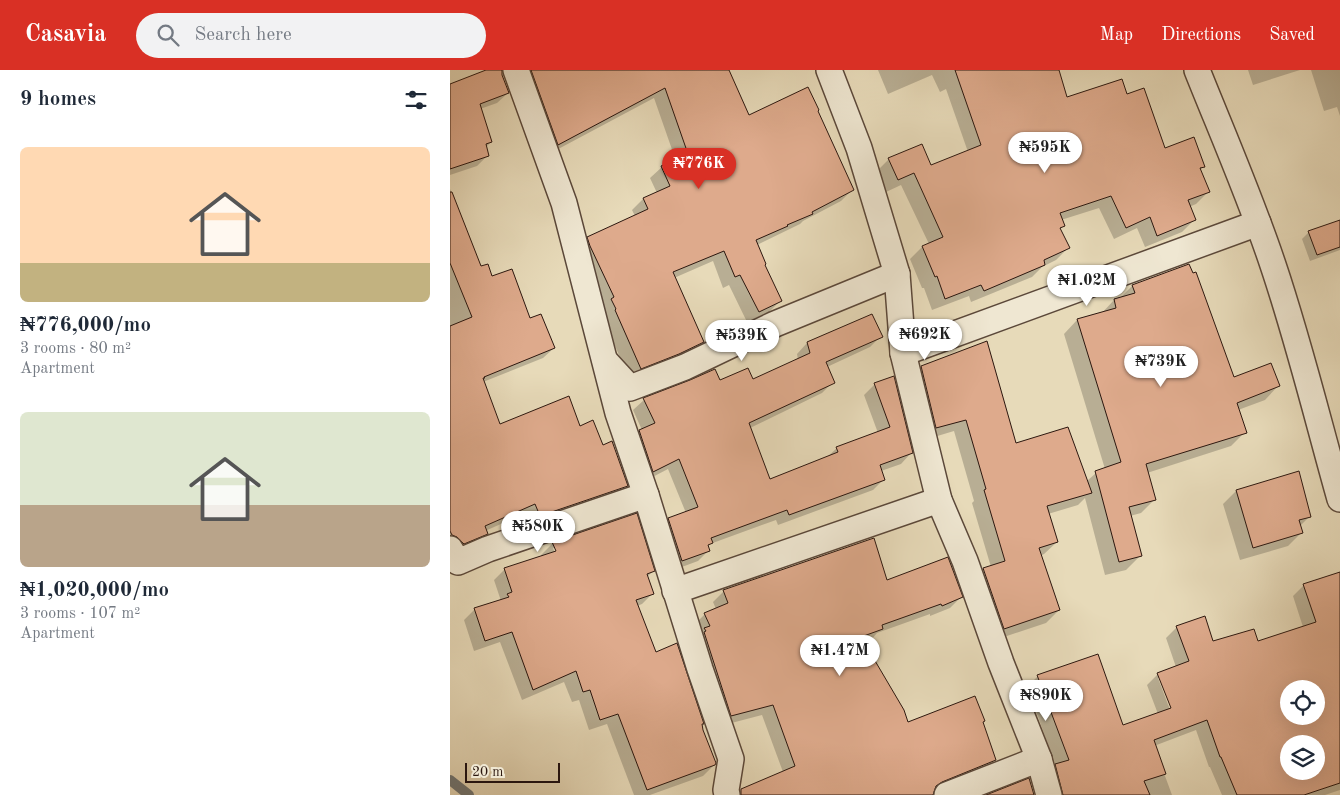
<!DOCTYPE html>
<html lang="en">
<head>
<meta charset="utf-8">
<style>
  body { margin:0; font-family:"Old Standard TT",serif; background:#f2f2f3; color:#1f2937; height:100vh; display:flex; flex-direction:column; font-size:19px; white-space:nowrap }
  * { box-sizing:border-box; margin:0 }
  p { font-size:16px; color:#747a83 }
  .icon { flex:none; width:28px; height:28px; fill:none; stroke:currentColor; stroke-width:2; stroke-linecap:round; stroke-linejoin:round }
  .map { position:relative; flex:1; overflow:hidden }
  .side { display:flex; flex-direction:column; background:#fff; width:450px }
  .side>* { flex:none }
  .controls { position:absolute; left:830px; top:610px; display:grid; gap:10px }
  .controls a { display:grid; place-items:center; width:45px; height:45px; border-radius:50%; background:#fff; box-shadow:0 5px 20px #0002; font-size:25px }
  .scale { position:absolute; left:15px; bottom:12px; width:95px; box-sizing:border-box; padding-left:5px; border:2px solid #2c170f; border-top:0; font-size:14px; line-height:18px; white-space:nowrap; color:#2c170f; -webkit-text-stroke:4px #efe7d2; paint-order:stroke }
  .price { position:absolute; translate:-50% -42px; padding:0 11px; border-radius:18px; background:#fff; color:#222; font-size:16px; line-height:32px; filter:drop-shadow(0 1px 2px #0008) }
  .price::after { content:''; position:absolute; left:50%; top:30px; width:15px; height:11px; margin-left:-8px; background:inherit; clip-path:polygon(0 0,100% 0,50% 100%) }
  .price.selected { background:#d93025; color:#fff }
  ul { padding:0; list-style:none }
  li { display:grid; align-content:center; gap:10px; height:265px; padding:0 20px }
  li span { display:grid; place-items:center; height:155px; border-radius:8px; color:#555 }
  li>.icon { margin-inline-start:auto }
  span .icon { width:90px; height:90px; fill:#fffc; stroke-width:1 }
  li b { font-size:21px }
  h2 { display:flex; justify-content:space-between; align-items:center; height:60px; padding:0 20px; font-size:21px }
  header { display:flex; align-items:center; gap:30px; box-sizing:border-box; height:70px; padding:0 25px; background:#d93025; color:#fff }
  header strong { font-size:24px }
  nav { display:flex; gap:28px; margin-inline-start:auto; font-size:18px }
  .search { width:350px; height:45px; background:#f2f2f3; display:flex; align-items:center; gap:12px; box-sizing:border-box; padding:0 18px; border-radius:28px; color:#747a83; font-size:19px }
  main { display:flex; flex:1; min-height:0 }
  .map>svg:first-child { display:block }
  .shadow { fill:#0003; fill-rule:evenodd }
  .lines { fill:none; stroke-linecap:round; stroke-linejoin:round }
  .stream { stroke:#707776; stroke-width:10 }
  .building { fill:#deaa8c; stroke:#2c170f; fill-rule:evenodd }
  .minor-casing { stroke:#5b483a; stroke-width:28 }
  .minor { stroke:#efe7d2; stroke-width:25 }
</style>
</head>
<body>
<header>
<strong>Casavia</strong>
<div class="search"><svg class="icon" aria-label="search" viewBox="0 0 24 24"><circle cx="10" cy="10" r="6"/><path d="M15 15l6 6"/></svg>Search here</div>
<nav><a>Map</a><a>Directions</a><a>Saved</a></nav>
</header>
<main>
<section class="side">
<h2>9 homes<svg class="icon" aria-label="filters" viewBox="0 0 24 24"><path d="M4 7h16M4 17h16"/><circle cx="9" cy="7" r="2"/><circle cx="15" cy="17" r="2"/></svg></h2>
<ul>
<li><span style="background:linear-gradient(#ffd9b3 75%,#c2b280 0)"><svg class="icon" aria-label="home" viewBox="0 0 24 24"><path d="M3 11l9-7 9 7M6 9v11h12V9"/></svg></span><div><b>₦776,000/mo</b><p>3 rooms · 80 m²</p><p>Apartment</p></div></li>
<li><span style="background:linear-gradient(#dfe7d0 60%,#b9a48a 0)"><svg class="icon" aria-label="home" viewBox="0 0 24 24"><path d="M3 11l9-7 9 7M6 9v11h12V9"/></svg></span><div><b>₦1,020,000/mo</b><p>3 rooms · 107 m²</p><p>Apartment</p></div></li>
</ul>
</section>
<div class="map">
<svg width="890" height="725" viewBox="0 0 890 725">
  <rect width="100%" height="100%" fill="#e7dab9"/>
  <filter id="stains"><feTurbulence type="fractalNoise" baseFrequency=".004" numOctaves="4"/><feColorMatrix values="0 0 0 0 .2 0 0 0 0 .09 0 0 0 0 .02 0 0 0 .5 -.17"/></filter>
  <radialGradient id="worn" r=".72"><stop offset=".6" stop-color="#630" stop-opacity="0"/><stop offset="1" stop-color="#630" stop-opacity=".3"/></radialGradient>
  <g class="shadow">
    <polygon points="39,0 51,0 51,5 58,23 47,33 30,39 41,72 35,78 38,85 27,96 0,105 0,15"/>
    <polygon points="64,0 278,0 299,47 366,41 402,120 391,131 353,151 350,154 307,175 314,195 330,231 319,242 297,252 279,215 273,218 263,191 224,208 253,272 241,283 179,309 155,252 127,179 138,168 185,146 182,140 193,129 207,123 200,108 212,97 226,91 204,28 97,85"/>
    <polygon points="428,0 608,0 616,29 676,25 714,79 754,96 750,100 758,122 746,134 739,137 744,150 732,162 695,177 687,158 664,169 649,138 611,150 613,155 610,159 618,178 606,190 592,197 582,207 521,232 519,226 482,240 474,218 472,218 460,189 472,177 479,174 451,115 436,122 427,101 439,89 481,97 518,82 496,19 490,22 482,5 438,24"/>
    <polygon points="798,0 850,0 803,15"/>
    <polygon points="861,0 890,0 890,46 887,37 874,41"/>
    <polygon points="0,119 30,198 41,207 104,278 93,288 33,312 49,356 130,357 153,376 176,416 166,426 79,456 74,444 35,461 36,464 26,474 0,480"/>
    <polygon points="890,152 890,180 860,191 852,169 859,162"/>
    <polygon points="682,216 784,308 828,316 815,330 788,340 795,362 781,376 697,403 705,429 691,443 680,446 690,486 676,500 655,505 635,428 628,435 598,444 607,472 594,484 590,486 609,540 596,553 542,571 521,511 533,499 541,497 522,433 524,431 504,361 474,370 459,309 472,297 565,374 637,411 646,403 655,399 614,264 627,250 651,244 664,230 669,229"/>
    <polygon points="431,266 420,277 377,297 383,312 372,323 300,358 320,411 376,388 387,378 428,363 414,325 425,314 461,383 451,394 431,401 434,409 423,420 328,455 326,450 260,474 258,476 259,480 248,491 221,501 208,460 219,449 236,443 218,399 193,412 179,372 190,361 192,360 183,340 194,330 241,312 302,311 348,290 347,284 357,273"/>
    <polygon points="786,421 860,446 850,456 851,463 838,476 790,490 773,434"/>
    <path d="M186,445L203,501L197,507L203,523L192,534L187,536L205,583L251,655L264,695L253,706L200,725H184L157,654L139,660L129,630L122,632L114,612L72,630L50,572L24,581L14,550L25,539L51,531L44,510L55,499L92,487L91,485L102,474ZM103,478H105L109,487L107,488Z"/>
    <path d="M890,504V720L875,725H772L760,697H759L746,660L704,676L722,725H600L595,707L606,696L577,617L588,606L672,656L708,644L697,615L708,604L726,597L716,568L727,557L763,572H807L853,557L843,526L854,515ZM708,608H711L724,644L722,645ZM839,619H866V646H839ZM839,674H866V701H839Z"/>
    <polygon points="436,511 511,527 500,538 480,546 480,544 427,563 421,570 413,572 457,654 532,652 545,690 534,701 480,722 477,725 287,725 291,720 333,702 312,645 270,656 244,555 255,544 266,539 263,532 274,521"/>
  </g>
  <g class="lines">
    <polyline class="stream" points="0,710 19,725"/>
  </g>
  <g class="building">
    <polygon points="36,0 52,0 52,5 59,23 30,34 42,72 36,74 39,86 0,99 0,14"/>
    <polygon points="81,0 279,0 299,45 358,17 369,40 368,41 404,120 362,142 363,144 337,155 338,156 306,170 316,194 315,195 332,231 309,242 290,205 285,207 274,181 223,202 254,272 229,284 191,299 165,240 166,239 161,229 164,227 140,176 137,167 198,139 193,128 220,116 211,96 238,84 215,18 108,75"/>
    <polygon points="505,0 609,0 617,27 672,9 677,24 694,18 715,78 744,67 755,97 750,98 760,122 738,130 746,150 707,166 700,147 676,158 661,126 610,143 615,156 610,158 620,178 594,190 595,195 534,221 531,215 495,229 487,206 485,207 472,176 493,167 464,103 448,110 438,88 472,74 481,95 531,75"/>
    <polygon points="0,122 2,122 31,196 38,194 42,206 62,199 80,248 91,244 105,278 34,307 35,308 33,308 50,354 119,326 130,356 143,350 153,375 162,371 178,416 90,446 85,434 35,456 38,464 14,474 7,467 2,465 0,461 0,256 22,247 0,193"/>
    <polygon points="890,150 890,177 867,185 858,161"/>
    <polygon points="739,194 743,203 746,202 784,307 821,293 830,316 787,333 797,363 696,394 706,430 679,437 692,486 669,492 645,401 671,392 627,249 666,238 664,229 685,223 682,215"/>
    <polygon points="422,244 433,267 376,292 385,313 299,353 320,409 388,382 386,377 440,357 424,313 444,306 463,383 430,395 435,410 339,445 337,440 261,468 263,473 258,475 260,481 232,491 218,448 248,437 229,389 203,402 189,360 205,353 193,328 240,310 265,299 270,310 298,298 303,309 360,283 357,272"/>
    <polygon points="537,271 566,373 618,357 642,423 597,436 608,472 589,478 610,540 554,559 533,498 555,491 534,420 536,419 516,350 486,358 471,296"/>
    <polygon points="849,401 861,447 849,450 853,463 803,478 786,420"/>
    <polygon points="187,443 205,501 197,504 204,524 186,530 206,582 227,573 254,654 252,654 253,660 266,693 265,695 197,720 168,644 150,650 140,620 133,622 126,601 83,620 62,562 35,571 24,538 59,527 57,524 62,522 54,498 106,481 102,472"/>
    <polygon points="424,468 437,510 498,487 513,527 492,536 491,534 432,555 433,559 411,567 454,640 458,652 525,626 535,651 533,652 546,690 492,712 486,716 483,725 291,725 291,719 345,696 323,635 281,646 254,562 256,561 254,558 260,556 254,543 278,533 273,520"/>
    <path d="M890,502V713L854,725H787L771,687H770L757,650L704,670L716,704L694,711L700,725H613L605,694L619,690L587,605L648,584L673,655L721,638L707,603L739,591L726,556L755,546L763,571L804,559L808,571L866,552L853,514ZM839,619H866V646H839ZM839,674H866V701H839Z"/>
    <polygon points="579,708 584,725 536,725"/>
  </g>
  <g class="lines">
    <defs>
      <g id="minor">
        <polyline points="66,0 114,133 168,343 196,425 250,599 281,689 276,720 277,725"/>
        <polyline points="379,0 409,78 447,204 453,283 489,430 515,491 551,593 589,689 599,725"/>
        <path d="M747,0C773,65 801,129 823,195C849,272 868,351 890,429"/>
        <polyline points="453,283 808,153"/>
        <polyline points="157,293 180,318 235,297 325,254 447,204"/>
        <polyline points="0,479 8,492 38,479 196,425"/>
        <polyline points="225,521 489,430"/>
        <polyline points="497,725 589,689"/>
      </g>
    </defs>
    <use href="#minor" class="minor-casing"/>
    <use href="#minor" class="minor"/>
  </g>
  <rect width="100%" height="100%" filter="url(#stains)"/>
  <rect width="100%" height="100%" fill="url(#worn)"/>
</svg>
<div class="controls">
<a><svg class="icon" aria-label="locate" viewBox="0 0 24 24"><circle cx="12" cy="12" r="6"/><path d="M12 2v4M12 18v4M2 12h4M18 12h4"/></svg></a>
<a><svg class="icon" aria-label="layers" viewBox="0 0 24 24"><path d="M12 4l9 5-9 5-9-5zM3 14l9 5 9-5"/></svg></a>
</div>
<div class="scale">20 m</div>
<b class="price" style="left:595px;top:104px">₦595K</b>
<b class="price selected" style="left:249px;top:120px">₦776K</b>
<b class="price" style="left:637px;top:237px">₦1.02M</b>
<b class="price" style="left:475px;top:291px">₦692K</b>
<b class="price" style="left:292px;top:292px">₦539K</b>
<b class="price" style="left:711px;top:318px">₦739K</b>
<b class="price" style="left:88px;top:483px">₦580K</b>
<b class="price" style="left:390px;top:607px">₦1.47M</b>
<b class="price" style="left:596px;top:652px">₦890K</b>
</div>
</main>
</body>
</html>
